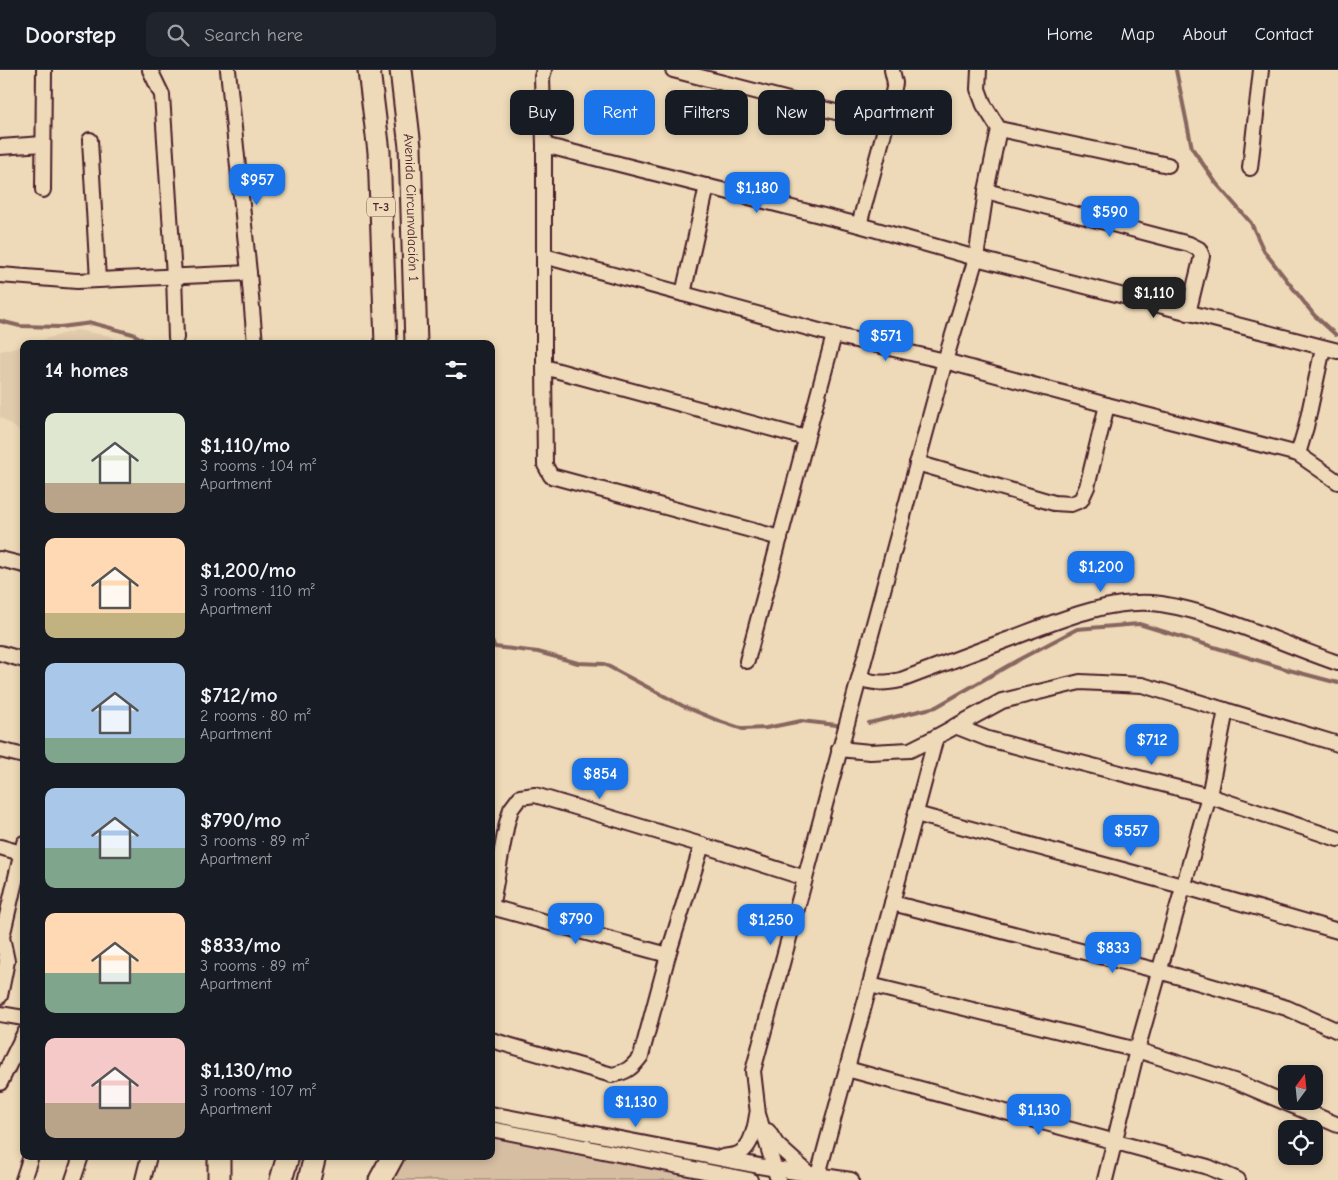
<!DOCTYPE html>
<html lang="en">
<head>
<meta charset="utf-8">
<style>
  body { margin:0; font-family:"Comic Neue",sans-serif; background:#20242c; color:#f1f3f6; height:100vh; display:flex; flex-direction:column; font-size:19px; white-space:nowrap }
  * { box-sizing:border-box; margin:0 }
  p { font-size:16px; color:#9ea1a6 }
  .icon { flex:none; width:28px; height:28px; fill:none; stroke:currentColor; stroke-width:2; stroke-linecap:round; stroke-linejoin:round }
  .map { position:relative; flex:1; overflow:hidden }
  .side { position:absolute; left:20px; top:270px; width:475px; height:820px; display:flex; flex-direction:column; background:#171b24; border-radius:10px; box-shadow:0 2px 8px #0003 }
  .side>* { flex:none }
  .banner { position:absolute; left:510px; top:20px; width:475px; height:45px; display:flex; gap:10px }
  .needle { width:32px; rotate:15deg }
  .buttons { position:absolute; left:1278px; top:995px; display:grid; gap:10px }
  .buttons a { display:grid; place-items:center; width:45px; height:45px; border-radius:10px; background:#171b24; box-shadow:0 2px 8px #0003; font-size:25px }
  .price { position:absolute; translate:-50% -42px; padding:0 11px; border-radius:10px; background:#1a73e8; color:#fff; font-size:16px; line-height:32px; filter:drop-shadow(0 1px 2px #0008) }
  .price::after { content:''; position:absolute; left:50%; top:30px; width:15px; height:11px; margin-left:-8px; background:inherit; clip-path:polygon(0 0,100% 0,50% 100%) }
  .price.current { background:#222; color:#fff }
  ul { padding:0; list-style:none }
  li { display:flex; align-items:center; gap:15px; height:125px; padding:0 25px }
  li span { display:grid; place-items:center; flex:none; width:140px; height:100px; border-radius:10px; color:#555 }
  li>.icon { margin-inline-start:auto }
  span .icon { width:60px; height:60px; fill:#fffc; stroke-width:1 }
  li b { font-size:21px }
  h2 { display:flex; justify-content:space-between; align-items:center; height:60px; padding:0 25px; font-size:21px }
  .pill { padding:0 18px; border-radius:10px; background:#171b24; box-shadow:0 2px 8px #0003; font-size:18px; line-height:45px }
  .pill.current { background:#1a73e8; color:#fff }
  header { display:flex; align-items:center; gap:30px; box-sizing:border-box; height:70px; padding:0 25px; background:#171b24; border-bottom:1px solid #363941 }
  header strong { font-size:24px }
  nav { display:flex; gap:28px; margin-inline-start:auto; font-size:18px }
  .search { width:350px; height:45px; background:#20242c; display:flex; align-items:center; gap:12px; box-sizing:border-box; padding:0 18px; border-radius:10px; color:#9ea1a6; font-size:19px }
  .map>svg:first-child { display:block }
  .built { fill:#e1cbad }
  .green { fill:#d6bea3; stroke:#906e67 }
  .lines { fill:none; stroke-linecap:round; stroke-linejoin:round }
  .stream { stroke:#886660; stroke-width:4 }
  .street-casing { stroke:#4a1f2b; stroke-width:18 }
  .primary-casing { stroke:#4a1f2b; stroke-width:25 }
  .street { stroke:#eedab8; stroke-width:14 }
  .primary { stroke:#eedab8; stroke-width:21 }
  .labels { text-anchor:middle; stroke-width:5; stroke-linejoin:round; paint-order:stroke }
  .shield { fill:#eedab8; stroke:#7b5755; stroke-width:1 }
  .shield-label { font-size:12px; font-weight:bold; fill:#4a1f2b }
  .street-label { font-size:14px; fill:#4a1f2b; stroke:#eedab8 }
</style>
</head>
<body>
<header>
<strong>Doorstep</strong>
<div class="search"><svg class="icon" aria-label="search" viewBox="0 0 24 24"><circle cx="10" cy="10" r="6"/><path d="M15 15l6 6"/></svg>Search here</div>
<nav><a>Home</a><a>Map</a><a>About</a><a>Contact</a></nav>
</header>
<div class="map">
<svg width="1338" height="1110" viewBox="0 0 1338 1110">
  <rect width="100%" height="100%" fill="#eedab8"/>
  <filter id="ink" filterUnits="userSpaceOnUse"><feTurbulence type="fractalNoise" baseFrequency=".02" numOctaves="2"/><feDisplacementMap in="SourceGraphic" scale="10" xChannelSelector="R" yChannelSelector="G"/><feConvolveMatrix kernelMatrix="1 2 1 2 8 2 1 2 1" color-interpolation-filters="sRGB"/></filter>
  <g filter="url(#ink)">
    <g class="built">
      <polygon points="77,260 110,266 125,274 27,274"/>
      <polygon points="24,275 24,364 0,347 0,281"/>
    </g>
    <polygon class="green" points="491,1059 742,1110 380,1110 393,1086 491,1086"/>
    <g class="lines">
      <g class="stream">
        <polyline points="1176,0 1192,78 1216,113 1251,153 1264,181 1314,245 1336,265"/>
        <polyline points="0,251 20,256 60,257 92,253 133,264 150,274"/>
        <polyline points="491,570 495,577 538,582 578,593 604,594 683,636 719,651 743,659 766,658 801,651 837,655"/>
        <polyline points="869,653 936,637 1018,590 1077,559 1139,554 1289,600 1338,613"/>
      </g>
      <defs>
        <g id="street">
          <polyline points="150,0 162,25 174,206 176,268"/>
          <polyline points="228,0 249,203 255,274"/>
          <polyline points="544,0 542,7 544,75 544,186 834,265 747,591"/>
          <polyline points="673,0 886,55"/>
          <polyline points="999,59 1168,95"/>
          <polyline points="90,70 98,210"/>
          <polyline points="544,75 859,155 976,188 1338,281"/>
          <polyline points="0,77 43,74"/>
          <polyline points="1250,98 1261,0"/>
          <polyline points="43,120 44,0"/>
          <polyline points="986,121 1189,174 1199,179 1202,186 1188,243"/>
          <polyline points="859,155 886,55 895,13 892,0"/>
          <polyline points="544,186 544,297 806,368"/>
          <polyline points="0,205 77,211 249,203"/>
          <polyline points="683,224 707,116"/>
          <polyline points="834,265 945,291 1107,335"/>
          <polyline points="544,297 545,395 551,406 780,468"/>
          <polyline points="1298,384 1338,412"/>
          <polyline points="917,393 1054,433 1071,434 1081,430 1087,417 1107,335 1298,384 1306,357 1323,278"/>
          <polyline points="0,489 24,495"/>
          <polyline points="0,583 24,590"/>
          <path d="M859,609C876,613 883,614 901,610C936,597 972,583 1007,570C1055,552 1110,527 1161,534C1223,544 1279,573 1338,593"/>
          <polyline points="955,656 988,669 1209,726 1338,769"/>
          <polyline points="839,679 870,682 910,680 936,667"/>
          <polyline points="0,680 24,686"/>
          <polyline points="916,744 1182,816 1338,861"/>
          <polyline points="0,777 21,783"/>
          <polyline points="892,833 1159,901 1287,938 1338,961"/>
          <polyline points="491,837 668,885"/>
          <polyline points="491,838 507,753 511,739 520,727 535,725 702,775 805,808"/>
          <polyline points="870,915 1137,980 1237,1012 1338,1055"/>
          <polyline points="0,926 7,891 2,867 24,773"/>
          <polyline points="0,944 24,948"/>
          <path d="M491,970L612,1005C627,1002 632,998 641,986L668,885L702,775"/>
          <polyline points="847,999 1208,1097 1238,1110"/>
          <polyline points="0,1013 24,964"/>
          <polyline points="491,1044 775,1099 851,1110"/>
          <polyline points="491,1059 750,1110"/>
          <polyline points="768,1061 777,1075 808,1103"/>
          <path d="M723,1087C726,1086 731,1086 735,1085C751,1081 755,1059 757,1045"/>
          <polyline points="818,1105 892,833 936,667 1002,631 1080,612 1142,615 1338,674"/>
          <polyline points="23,1110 31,1086"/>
          <polyline points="73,1110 81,1086"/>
          <polyline points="143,1110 149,1086"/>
          <polyline points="778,1110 758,1044 753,1001 945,291 976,188 986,121 999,59 984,35 978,19 979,0"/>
          <polyline points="1105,1110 1137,980 1209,726 1226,640"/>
        </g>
        <g id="primary">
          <polyline points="369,0 379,82 386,274"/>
          <path id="s1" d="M401,0L410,77L416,274"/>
          <polyline points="219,1086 219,1110"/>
          <polyline points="281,1110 288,1086"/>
          <polyline points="309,1110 315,1086"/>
          <polyline points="380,1110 393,1086"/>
        </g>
      </defs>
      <use href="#street" class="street-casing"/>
      <use href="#primary" class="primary-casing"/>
      <use href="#street" class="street"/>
      <use href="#primary" class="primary"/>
    </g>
  </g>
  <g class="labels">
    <rect class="shield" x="367" y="127.5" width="28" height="19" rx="4"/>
    <g class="shield-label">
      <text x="381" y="141">T-3</text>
    </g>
    <g class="street-label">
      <text dy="5" stroke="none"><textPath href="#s1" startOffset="138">Avenida Circunvalación 1</textPath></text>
    </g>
  </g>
</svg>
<div class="buttons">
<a><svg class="needle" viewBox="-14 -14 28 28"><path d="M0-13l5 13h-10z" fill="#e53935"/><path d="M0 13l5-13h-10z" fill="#9ea1a6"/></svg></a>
<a><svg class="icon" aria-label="locate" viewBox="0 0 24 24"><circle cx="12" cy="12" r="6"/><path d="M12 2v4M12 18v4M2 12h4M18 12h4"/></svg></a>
</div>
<b class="price" style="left:257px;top:136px">$957</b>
<b class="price" style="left:757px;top:144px">$1,180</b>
<b class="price" style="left:1110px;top:168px">$590</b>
<b class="price current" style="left:1154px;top:249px">$1,110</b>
<b class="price" style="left:886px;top:292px">$571</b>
<b class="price" style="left:1101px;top:523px">$1,200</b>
<b class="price" style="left:1152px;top:696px">$712</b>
<b class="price" style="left:600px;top:730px">$854</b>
<b class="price" style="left:1131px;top:787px">$557</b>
<b class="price" style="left:576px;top:875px">$790</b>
<b class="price" style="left:771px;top:876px">$1,250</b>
<b class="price" style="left:1113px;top:904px">$833</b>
<b class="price" style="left:636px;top:1058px">$1,130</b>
<b class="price" style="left:1039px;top:1066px">$1,130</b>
<div class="banner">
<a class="pill">Buy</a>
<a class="pill current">Rent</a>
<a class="pill">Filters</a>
<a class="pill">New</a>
<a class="pill">Apartment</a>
</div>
<section class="side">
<h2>14 homes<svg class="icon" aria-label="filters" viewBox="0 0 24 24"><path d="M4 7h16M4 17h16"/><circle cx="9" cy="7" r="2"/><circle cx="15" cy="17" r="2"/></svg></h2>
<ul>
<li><span style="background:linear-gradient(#dfe7d0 70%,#b9a48a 0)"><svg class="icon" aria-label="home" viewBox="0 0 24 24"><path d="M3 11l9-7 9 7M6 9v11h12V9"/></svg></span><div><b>$1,110/mo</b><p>3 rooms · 104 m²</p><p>Apartment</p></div></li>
<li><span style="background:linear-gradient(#ffd9b3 75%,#c2b280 0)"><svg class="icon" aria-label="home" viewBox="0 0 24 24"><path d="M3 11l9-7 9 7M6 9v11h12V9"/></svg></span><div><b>$1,200/mo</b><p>3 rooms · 110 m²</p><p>Apartment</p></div></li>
<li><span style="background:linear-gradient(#a9c7e8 75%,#7fa58c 0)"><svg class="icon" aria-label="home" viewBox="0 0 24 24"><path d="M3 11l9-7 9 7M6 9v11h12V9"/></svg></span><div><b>$712/mo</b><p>2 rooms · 80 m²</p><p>Apartment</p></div></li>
<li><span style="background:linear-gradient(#a9c7e8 60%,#7fa58c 0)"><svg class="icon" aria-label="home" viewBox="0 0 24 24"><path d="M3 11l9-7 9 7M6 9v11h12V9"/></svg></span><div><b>$790/mo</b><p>3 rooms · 89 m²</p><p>Apartment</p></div></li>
<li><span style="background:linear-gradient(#ffd9b3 60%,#7fa58c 0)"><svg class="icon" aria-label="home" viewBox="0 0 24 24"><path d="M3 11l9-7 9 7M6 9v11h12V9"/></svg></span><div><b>$833/mo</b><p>3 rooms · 89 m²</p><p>Apartment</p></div></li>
<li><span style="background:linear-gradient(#f6c9c9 65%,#b9a48a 0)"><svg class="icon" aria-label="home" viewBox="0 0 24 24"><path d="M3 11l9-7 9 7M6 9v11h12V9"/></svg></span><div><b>$1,130/mo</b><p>3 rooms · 107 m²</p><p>Apartment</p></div></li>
</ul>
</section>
</div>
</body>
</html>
